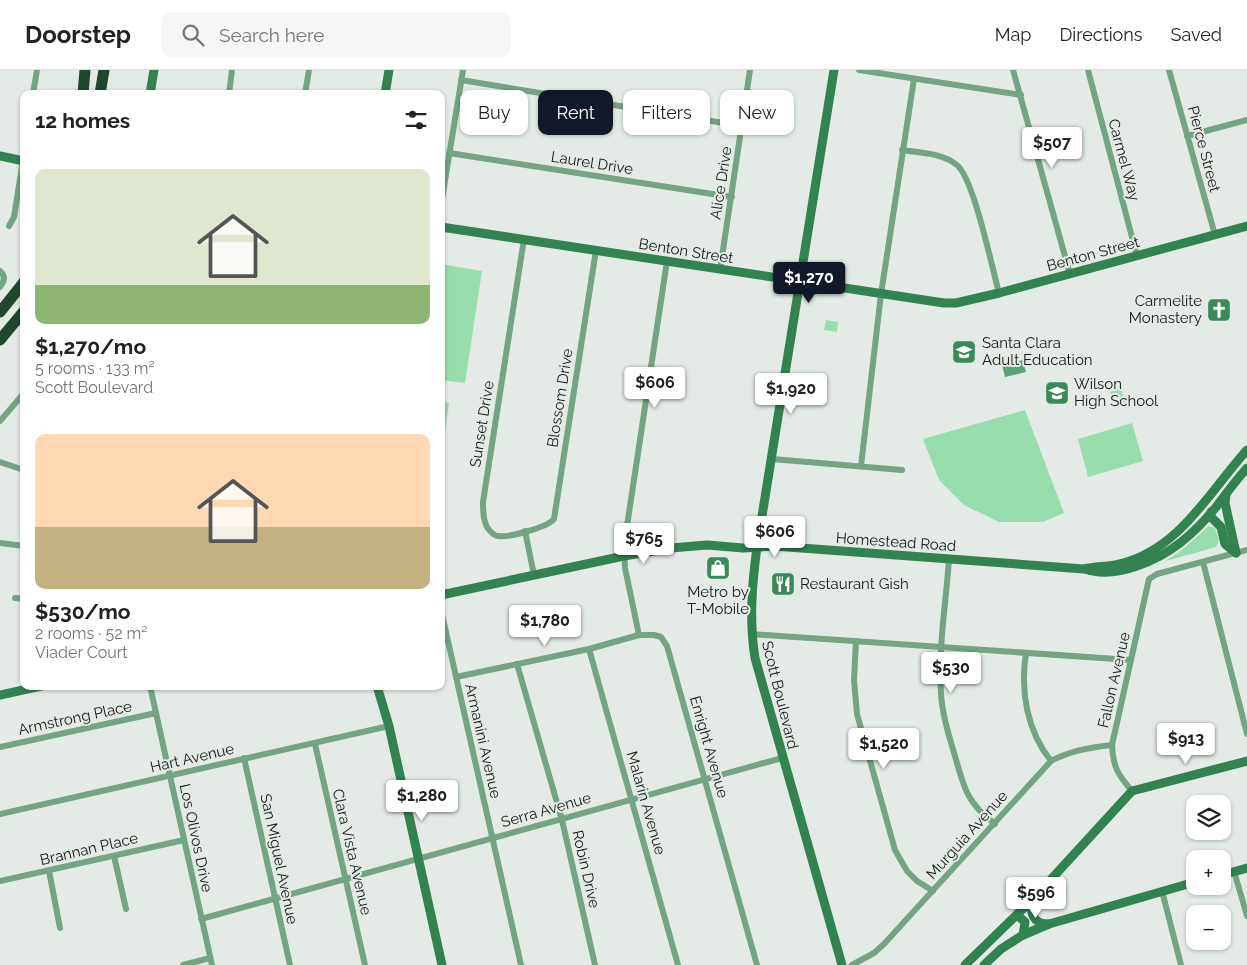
<!DOCTYPE html>
<html lang="en">
<head>
<meta charset="utf-8">
<style>
  body { margin:0; font-family:Raleway,sans-serif; background:#f6f6f6; color:#222; height:100vh; display:flex; flex-direction:column; font-size:19px; white-space:nowrap }
  * { box-sizing:border-box; margin:0 }
  p { font-size:16px; color:#767676 }
  .icon { flex:none; width:28px; height:28px; fill:none; stroke:currentColor; stroke-width:2; stroke-linecap:round; stroke-linejoin:round }
  .map { position:relative; flex:1; overflow:hidden }
  .drawer { position:absolute; left:20px; top:20px; width:425px; height:600px; display:flex; flex-direction:column; background:#fff; border-radius:10px; box-shadow:0 1px 4px #0004 }
  .drawer>* { flex:none }
  .guide { position:absolute; left:460px; top:20px; width:475px; height:45px; display:flex; gap:10px }
  .tools { position:absolute; left:1186px; top:725px; display:grid; gap:10px }
  .tools a { display:grid; place-items:center; width:45px; height:45px; border-radius:10px; background:#fff; box-shadow:0 1px 4px #0004; font-size:25px }
  .price { position:absolute; translate:-50% -42px; padding:0 11px; border-radius:5px; background:#fff; color:#222; font-size:16px; line-height:32px; filter:drop-shadow(0 1px 2px #0008) }
  .price::after { content:''; position:absolute; left:50%; top:30px; width:15px; height:11px; margin-left:-8px; background:inherit; clip-path:polygon(0 0,100% 0,50% 100%) }
  .price.current { background:#111827; color:#fff }
  ul { padding:0; list-style:none }
  li { display:grid; align-content:center; gap:10px; height:265px; padding:0 15px }
  li span { display:grid; place-items:center; height:155px; border-radius:10px; color:#555 }
  li>.icon { margin-inline-start:auto }
  span .icon { width:90px; height:90px; fill:#fffc; stroke-width:1 }
  li b { font-size:21px }
  h2 { display:flex; justify-content:space-between; align-items:center; height:60px; padding:0 15px; font-size:21px }
  .chip { padding:0 18px; border-radius:10px; background:#fff; box-shadow:0 1px 4px #0004; font-size:18px; line-height:45px }
  .chip.current { background:#111827; color:#fff }
  header { display:flex; align-items:center; gap:30px; box-sizing:border-box; height:70px; padding:0 25px; background:#fff; border-bottom:1px solid #e0e0e0 }
  header strong { font-size:24px }
  nav { display:flex; gap:28px; margin-inline-start:auto; font-size:18px }
  .search { width:350px; height:45px; background:#f6f6f6; display:flex; align-items:center; gap:12px; box-sizing:border-box; padding:0 18px; border-radius:10px; color:#767676; font-size:19px }
  .map>svg:first-child { display:block }
  .green { fill:#97ddad }
  .water { fill:#5da274 }
  .lines { fill:none; stroke-linecap:round; stroke-linejoin:round }
  .street { stroke:#74a483; stroke-width:6 }
  .secondary { stroke:#338252; stroke-width:9 }
  .highway { stroke:#1f472e; stroke-width:11 }
  .labels { text-anchor:middle; stroke-width:4; stroke-linejoin:round; paint-order:stroke }
  .street-label { font-size:15px; fill:#171a18; stroke:#e4ebe6 }
  .poi-label { font-size:15px; fill:#171a18; stroke:#e4ebe6; text-anchor:start }
</style>
</head>
<body>
<header>
<strong>Doorstep</strong>
<div class="search"><svg class="icon" aria-label="search" viewBox="0 0 24 24"><circle cx="10" cy="10" r="6"/><path d="M15 15l6 6"/></svg>Search here</div>
<nav><a>Map</a><a>Directions</a><a>Saved</a></nav>
</header>
<div class="map">
<svg width="1247" height="895" viewBox="0 0 1247 895">
  <rect width="100%" height="100%" fill="#e4ebe6"/>
  <g class="green">
    <polygon points="441,194 482,201 465,313 441,310"/>
    <polygon points="826,250 838,252 837,262 824,260"/>
    <polygon points="1121,318 1125,333 1115,337 1110,322"/>
    <polygon points="441,332 449,333 445,361 441,361"/>
    <polygon points="1025,340 1064,443 1043,452 999,452 964,435 939,410 923,369"/>
    <polygon points="1132,353 1143,391 1088,407 1078,369"/>
    <polygon points="1209,456 1215,458 1219,470 1216,477 1166,491 1183,479"/>
  </g>
  <polygon class="water" points="1023,290 1026,302 1005,307 1002,295"/>
  <g class="lines">
    <g class="street">
      <polyline points="859,0 1021,25"/>
      <polyline points="1013,0 1070,204"/>
      <polyline points="1088,0 1137,186"/>
      <polyline points="1169,0 1215,165"/>
      <polyline points="461,10 742,56"/>
      <polyline points="33,24 37,0"/>
      <polyline points="229,24 232,0"/>
      <polyline points="305,24 309,0"/>
      <polyline points="1187,66 1247,50"/>
      <path d="M902,80C921,83 942,83 957,95C974,109 992,198 999,223"/>
      <polyline points="449,83 732,127"/>
      <polyline points="441,135 463,0"/>
      <polyline points="9,156 14,147 24,84"/>
      <path d="M524,169L483,432C483,441 483,455 491,462C492,463 496,466 498,466C508,468 548,457 554,449L596,180"/>
      <polyline points="720,200 750,0"/>
      <path d="M0,201C6,206 4,212 0,217"/>
      <polyline points="0,351 24,323"/>
      <polyline points="772,389 902,400"/>
      <polyline points="0,392 24,400"/>
      <polyline points="861,396 881,224 914,9"/>
      <polyline points="525,461 534,505"/>
      <polyline points="0,473 24,476"/>
      <path d="M949,489C946,533 938,578 941,623C942,644 949,666 955,686C964,718 967,733 995,754"/>
      <polyline points="1203,492 1247,664"/>
      <polyline points="15,528 24,529"/>
      <polyline points="441,540 521,895"/>
      <polyline points="751,564 1131,590"/>
      <polyline points="639,565 625,498 624,476 667,191"/>
      <polyline points="856,571 854,610 857,644 895,780 907,801 917,811 933,821"/>
      <polyline points="589,579 678,895"/>
      <path d="M1026,583C1020,621 1027,661 1051,691"/>
      <polyline points="517,594 562,750 595,895"/>
      <polyline points="456,607 589,579 639,565 654,565 661,567 667,576 757,895"/>
      <polyline points="150,616 212,895"/>
      <polyline points="315,674 365,895"/>
      <polyline points="0,677 156,643"/>
      <polyline points="244,688 290,895"/>
      <path d="M1132,721C1118,705 1113,697 1112,675L1149,509L1157,504L1247,480"/>
      <polyline points="0,744 389,656"/>
      <polyline points="114,786 126,839"/>
      <polyline points="49,801 60,858"/>
      <polyline points="1234,801 1247,846"/>
      <polyline points="0,811 184,770"/>
      <polyline points="1162,821 1181,895"/>
      <polyline points="201,849 782,688"/>
      <polyline points="183,895 210,888"/>
      <path d="M852,895L874,883L884,874L1051,691C1069,681 1092,677 1112,675"/>
    </g>
    <g class="secondary">
      <path d="M834,0L757,477C752,514 749,551 755,588L842,895"/>
      <polyline points="150,24 154,0"/>
      <polyline points="385,24 389,0"/>
      <polyline points="0,86 24,91"/>
      <polyline points="441,157 944,233 956,233 999,223 1247,156"/>
      <polyline points="1226,424 1225,433 1236,483"/>
      <polyline points="1211,442 1211,447 1221,457 1225,474 1236,483"/>
      <path d="M1085,499C1102,505 1120,502 1137,496C1170,485 1194,464 1216,437C1226,424 1236,410 1247,398"/>
      <path d="M441,525L624,486L671,478L707,475L743,478L774,476L1084,499C1097,496 1110,497 1123,493C1180,478 1210,421 1247,380"/>
      <polyline points="377,616 389,656 442,895"/>
      <polyline points="0,625 41,616"/>
      <polyline points="1222,805 1247,798"/>
      <path d="M1033,830C1029,843 1033,854 1049,854"/>
      <polyline points="1017,845 1025,852 1023,865"/>
      <polyline points="965,895 1033,829 1132,721 1247,691"/>
      <polyline points="984,895 1001,879 1023,865 1049,854 1195,812"/>
    </g>
    <g class="highway">
      <polyline points="83,24 85,0"/>
      <polyline points="100,24 104,0"/>
      <polyline points="0,242 24,212"/>
      <polyline points="0,270 24,241"/>
    </g>
  </g>
  <defs>
    <symbol id="church-square" viewBox="-11 -11 22 22"><rect x="-9" y="-9" width="18" height="18" rx="4" fill="#3a8959" stroke="#e4ebe6"/><path d="M-1.2-6h2.4v3.5h3.3v2.4h-3.3V6h-2.4V-.1h-3.3v-2.4h3.3Z" fill="#fff"/></symbol>
    <symbol id="school-square" viewBox="-11 -11 22 22"><rect x="-9" y="-9" width="18" height="18" rx="4" fill="#3a8959" stroke="#e4ebe6"/><path d="M0-5L7-2L0 1L-7-2ZM-4 1L0 2.5L4 1V4Q0 6-4 4Z" fill="#fff"/></symbol>
    <symbol id="shop-square" viewBox="-11 -11 22 22"><rect x="-9" y="-9" width="18" height="18" rx="4" fill="#3a8959" stroke="#e4ebe6"/><path d="M-5-2.5h2.3a2.7 3.5 0 0 1 5.4 0H5L5.5 6h-11ZM-1.5-2.5h3a1.5 2.3 0 0 0-3 0Z" fill="#fff"/></symbol>
    <symbol id="restaurant-square" viewBox="-11 -11 22 22"><rect x="-9" y="-9" width="18" height="18" rx="4" fill="#3a8959" stroke="#e4ebe6"/><path d="M-5-6h1v4h1v-4h1v4h1v-4h1v5L-1.5 .5V6h-2V.5L-5-1ZM5-6V6H3V1.5H1.5Q1.5-4 5-6Z" fill="#fff"/></symbol>
  </defs>
  <g fill-rule="evenodd">
    <use href="#church-square" x="1205" y="226" width="28" height="28"/>
    <use href="#school-square" x="950" y="268" width="28" height="28"/>
    <use href="#school-square" x="1043" y="309" width="28" height="28"/>
    <use href="#shop-square" x="704" y="484" width="28" height="28"/>
    <use href="#restaurant-square" x="769" y="500" width="28" height="28"/>
  </g>
  <g class="labels">
    <g class="street-label">
      <text transform="translate(1204 79) rotate(75)" y="5">Pierce Street</text>
      <text transform="translate(1124 90) rotate(75)" y="5">Carmel Way</text>
      <text transform="translate(592 93) rotate(9)" y="5">Laurel Drive</text>
      <text transform="translate(721 113) rotate(-81)" y="5">Alice Drive</text>
      <text transform="translate(686 181) rotate(9)" y="5">Benton Street</text>
      <text transform="translate(1093 184) rotate(-15)" y="5">Benton Street</text>
      <text transform="translate(560 328) rotate(-81)" y="5">Blossom Drive</text>
      <text transform="translate(482 354) rotate(-81)" y="5">Sunset Drive</text>
      <text transform="translate(896 472) rotate(4)" y="5">Homestead Road</text>
      <text transform="translate(1114 610) rotate(-77)" y="5">Fallon Avenue</text>
      <text transform="translate(780 625) rotate(76)" y="5">Scott Boulevard</text>
      <text transform="translate(75 648) rotate(-12)" y="5">Armstrong Place</text>
      <text transform="translate(483 671) rotate(77)" y="5">Armanini Avenue</text>
      <text transform="translate(709 677) rotate(74)" y="5">Enright Avenue</text>
      <text transform="translate(192 688) rotate(-13)" y="5">Hart Avenue</text>
      <text transform="translate(646 733) rotate(74)" y="5">Malarin Avenue</text>
      <text transform="translate(546 740) rotate(-16)" y="5">Serra Avenue</text>
      <text transform="translate(967 765) rotate(-48)" y="5">Murguia Avenue</text>
      <text transform="translate(196 768) rotate(78)" y="5">Los Olivos Drive</text>
      <text transform="translate(89 779) rotate(-13)" y="5">Brannan Place</text>
      <text transform="translate(352 782) rotate(77)" y="5">Clara Vista Avenue</text>
      <text transform="translate(279 789) rotate(78)" y="5">San Miguel Avenue</text>
      <text transform="translate(586 799) rotate(77)" y="5">Robin Drive</text>
    </g>
    <g class="poi-label">
      <text x="1202" y="236" text-anchor="end">Carmelite<tspan x="1202" dy="17">Monastery</tspan></text>
      <text x="982" y="278">Santa Clara<tspan x="982" dy="17">Adult Education</tspan></text>
      <text x="1074" y="319">Wilson<tspan x="1074" dy="17">High School</tspan></text>
      <text x="800" y="519">Restaurant Gish</text>
      <text x="718" y="527" text-anchor="middle">Metro by<tspan x="718" dy="17">T-Mobile</tspan></text>
    </g>
  </g>
</svg>
<div class="tools">
<a><svg class="icon" aria-label="layers" viewBox="0 0 24 24"><path d="M12 4l9 5-9 5-9-5zM3 14l9 5 9-5"/></svg></a>
<a>+</a>
<a>−</a>
</div>
<b class="price" style="left:1052px;top:99px">$507</b>
<b class="price current" style="left:809px;top:234px">$1,270</b>
<b class="price" style="left:655px;top:339px">$606</b>
<b class="price" style="left:791px;top:345px">$1,920</b>
<b class="price" style="left:775px;top:488px">$606</b>
<b class="price" style="left:644px;top:495px">$765</b>
<b class="price" style="left:545px;top:577px">$1,780</b>
<b class="price" style="left:951px;top:624px">$530</b>
<b class="price" style="left:1186px;top:695px">$913</b>
<b class="price" style="left:884px;top:700px">$1,520</b>
<b class="price" style="left:422px;top:752px">$1,280</b>
<b class="price" style="left:1036px;top:849px">$596</b>
<div class="guide">
<a class="chip">Buy</a>
<a class="chip current">Rent</a>
<a class="chip">Filters</a>
<a class="chip">New</a>
</div>
<section class="drawer">
<h2>12 homes<svg class="icon" aria-label="filters" viewBox="0 0 24 24"><path d="M4 7h16M4 17h16"/><circle cx="9" cy="7" r="2"/><circle cx="15" cy="17" r="2"/></svg></h2>
<ul>
<li><span style="background:linear-gradient(#dfe7d0 75%,#8fb573 0)"><svg class="icon" aria-label="home" viewBox="0 0 24 24"><path d="M3 11l9-7 9 7M6 9v11h12V9"/></svg></span><div><b>$1,270/mo</b><p>5 rooms · 133 m²</p><p>Scott Boulevard</p></div></li>
<li><span style="background:linear-gradient(#ffd9b3 60%,#c2b280 0)"><svg class="icon" aria-label="home" viewBox="0 0 24 24"><path d="M3 11l9-7 9 7M6 9v11h12V9"/></svg></span><div><b>$530/mo</b><p>2 rooms · 52 m²</p><p>Viader Court</p></div></li>
</ul>
</section>
</div>
</body>
</html>
